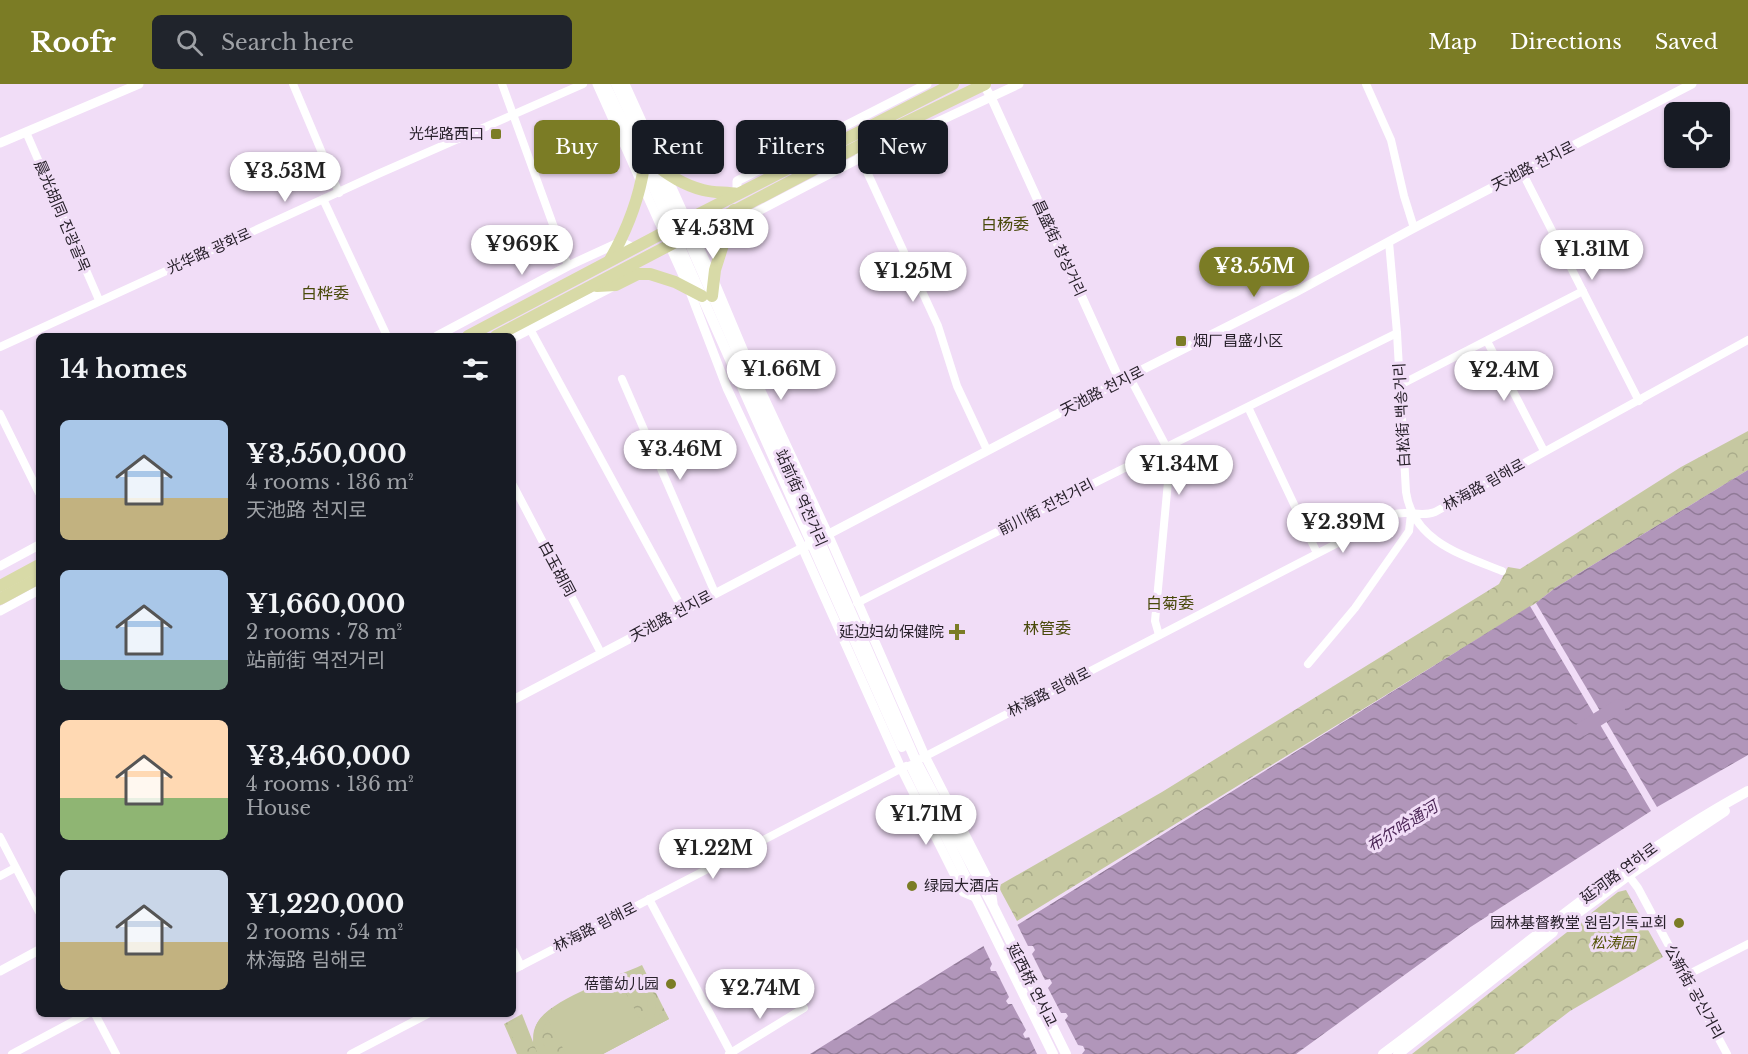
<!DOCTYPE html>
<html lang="en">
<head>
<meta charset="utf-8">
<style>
  body { margin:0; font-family:"Libre Baskerville","Noto Sans SC","Noto Sans KR",serif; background:#20242c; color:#f1f3f6; height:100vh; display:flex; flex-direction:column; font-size:22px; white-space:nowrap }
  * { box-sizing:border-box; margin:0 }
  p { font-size:20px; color:#9ea1a6 }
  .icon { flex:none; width:33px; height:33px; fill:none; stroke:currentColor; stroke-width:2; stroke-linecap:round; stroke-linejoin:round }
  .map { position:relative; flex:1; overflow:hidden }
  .details { position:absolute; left:36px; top:249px; width:480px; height:684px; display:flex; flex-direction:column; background:#171b24; border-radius:9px; box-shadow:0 2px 4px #0004 }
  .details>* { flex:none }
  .top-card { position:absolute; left:534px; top:36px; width:570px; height:54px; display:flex; gap:12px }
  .buttons { position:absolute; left:1664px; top:18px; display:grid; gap:12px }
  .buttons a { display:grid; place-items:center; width:66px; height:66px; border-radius:9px; background:#171b24; box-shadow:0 2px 4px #0004; font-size:30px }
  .price { position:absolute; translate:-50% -51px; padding:0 14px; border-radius:21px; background:#fff; color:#222; font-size:20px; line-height:39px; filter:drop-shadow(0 2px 3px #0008) }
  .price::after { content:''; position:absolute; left:50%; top:36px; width:18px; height:14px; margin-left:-9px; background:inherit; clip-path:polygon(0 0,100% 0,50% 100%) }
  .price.on { background:#7b7c25; color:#fff }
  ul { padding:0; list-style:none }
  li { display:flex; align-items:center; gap:18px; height:150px; padding:0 24px }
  li span { display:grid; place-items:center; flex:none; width:168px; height:120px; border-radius:9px; color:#555 }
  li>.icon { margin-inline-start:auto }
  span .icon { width:72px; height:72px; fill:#fffc; stroke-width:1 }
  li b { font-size:26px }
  h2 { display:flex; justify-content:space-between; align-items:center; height:72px; padding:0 24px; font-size:26px }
  .tag { padding:0 21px; border-radius:9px; background:#171b24; box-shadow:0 2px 4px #0004; font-size:21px; line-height:54px }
  .tag.on { background:#7b7c25; color:#fff }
  header { display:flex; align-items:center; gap:36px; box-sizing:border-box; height:84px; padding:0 30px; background:#7b7c25; color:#fff }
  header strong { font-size:28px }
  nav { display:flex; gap:33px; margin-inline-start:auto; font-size:21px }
  .search { width:420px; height:54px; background:#20242c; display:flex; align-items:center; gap:15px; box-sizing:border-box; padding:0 21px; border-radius:9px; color:#9ea1a6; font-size:22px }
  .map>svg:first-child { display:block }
  .park { fill:url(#park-crowns) }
  .pitch { fill:#c6c8a1; fill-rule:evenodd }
  .water { fill:url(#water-waves) }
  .pier { fill:#f1ddf7 }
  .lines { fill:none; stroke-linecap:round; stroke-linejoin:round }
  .river { stroke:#b196ba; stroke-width:14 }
  .minor { stroke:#fff; stroke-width:8 }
  .tertiary { stroke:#fff; stroke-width:9 }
  .secondary { stroke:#fff; stroke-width:10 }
  .primary { stroke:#d8daa7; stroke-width:12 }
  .poi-dot { fill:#7b7c25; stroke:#f1ddf7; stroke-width:2 }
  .labels { text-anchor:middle; stroke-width:6; stroke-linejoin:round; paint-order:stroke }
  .poi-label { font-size:15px; fill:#28212b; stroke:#f1ddf7; text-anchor:end }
  .street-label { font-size:15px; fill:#28212b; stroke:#f1ddf7 }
  .park-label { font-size:15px; font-style:italic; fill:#535306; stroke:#f1ddf7 }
  .neighbourhood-label { font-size:16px; fill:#49490a; stroke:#f1ddf7 }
  .water-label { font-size:16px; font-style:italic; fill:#4d2858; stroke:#f1ddf7 }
</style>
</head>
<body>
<header>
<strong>Roofr</strong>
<div class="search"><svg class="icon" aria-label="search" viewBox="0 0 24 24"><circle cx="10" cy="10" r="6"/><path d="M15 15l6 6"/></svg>Search here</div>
<nav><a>Map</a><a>Directions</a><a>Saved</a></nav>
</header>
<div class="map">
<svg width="1748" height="970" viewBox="0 0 1748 970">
  <defs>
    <pattern id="park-crowns" width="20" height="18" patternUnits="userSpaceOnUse" patternTransform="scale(1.5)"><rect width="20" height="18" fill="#c6c8a1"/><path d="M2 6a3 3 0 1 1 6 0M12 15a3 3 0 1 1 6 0" fill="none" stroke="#aaac8b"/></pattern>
    <pattern id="water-waves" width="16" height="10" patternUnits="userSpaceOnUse" patternTransform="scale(1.5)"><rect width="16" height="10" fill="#b196ba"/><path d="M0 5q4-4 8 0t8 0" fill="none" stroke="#907a97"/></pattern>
  </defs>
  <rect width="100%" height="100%" fill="#f1ddf7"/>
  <g class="park">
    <polygon points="1748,347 1748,386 1555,504 1536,519 1017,837 998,802 1162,708 1499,500 1508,483 1520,485 1681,383"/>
    <polygon points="1626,806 1663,873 1570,927 1514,970 1412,970 1618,808"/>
    <path d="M642,881L669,935L603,970H517L504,940L522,930L533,958C534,950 534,943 539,936C553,915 618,892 642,881Z"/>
  </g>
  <g class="pitch">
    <path d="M625,889C648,892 661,911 654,934L665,928L669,935L603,970H566L548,936C540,947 540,960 550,970H538C520,936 557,921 581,909C595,901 609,891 625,889ZM628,897C647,904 654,922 642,939L620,898Z"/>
    <polygon points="521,934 533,962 519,969 507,941"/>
  </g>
  <g class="water">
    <polygon points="1748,386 1748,671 1657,723 1536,519 1555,504"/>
    <polygon points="1530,522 1651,727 1469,844 1296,970 810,970"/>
  </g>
  <polygon class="pier" points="1016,838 1028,862 1033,862 1035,866 1032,870 1045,896 1050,895 1052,899 1048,904 1061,929 1066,929 1068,932 1065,936 1078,961 1083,962 1085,966 1082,970 1037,970 1029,953 1025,954 1023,950 1026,946 1012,920 1008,920 1006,917 1009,913 996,887 991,887 990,884 992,880 982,859"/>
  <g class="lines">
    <polyline class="river" points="1582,645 1619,622"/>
    <g class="minor">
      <polyline points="293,0 339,109"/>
      <polyline points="502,0 568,182"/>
      <polyline points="1366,0 1391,56 1404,112 1414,144"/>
      <polyline points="26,48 99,216"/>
      <polyline points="856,64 938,242 957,302 987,366"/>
      <polyline points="1522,88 1639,317"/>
      <polyline points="323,115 387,252"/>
      <path d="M1389,158L1397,249L1406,408C1413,457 1462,471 1502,487"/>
      <polyline points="530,245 683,526"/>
      <polyline points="1487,257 1544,367"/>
      <polyline points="0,263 378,90 583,0"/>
      <polyline points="1129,292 1167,364 1170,376 1155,537 1159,551"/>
      <polyline points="622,295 715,509"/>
      <polyline points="1400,301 1583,207"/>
      <polyline points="1248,323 1317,469"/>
      <polyline points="0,330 39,409"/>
      <polyline points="513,401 601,569"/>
      <path d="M857,519C1036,427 1217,338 1397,249"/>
      <polyline points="1308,580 1355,524 1409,447 1411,430"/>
      <path d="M922,674L1392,431C1407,425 1420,434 1435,428L1748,256"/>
      <polyline points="0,753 39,828"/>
      <polyline points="1626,788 1638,804 1727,970"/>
      <polyline points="0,792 15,784"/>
      <polyline points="649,815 731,969"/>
      <polyline points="513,866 521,882"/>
      <polyline points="513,886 906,682"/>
      <polyline points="1685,892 1748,860"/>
      <polyline points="95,930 116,970"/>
      <polyline points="12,970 87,930"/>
      <polyline points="351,970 428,930"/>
      <polyline points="729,970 804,924"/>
    </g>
    <g class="tertiary">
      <polyline points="597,0 689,205 727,304 802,463 901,684 963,808 975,813"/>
      <polyline points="625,0 713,194 755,294 828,450 925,672 990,799 993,819"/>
      <polyline points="983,0 991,13 1120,297"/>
      <polyline points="0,59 139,0"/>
      <polyline points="737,110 737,97 927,0"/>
      <polyline points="734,126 747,133 860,74 1019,0"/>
      <polyline points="437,252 568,182 620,158 634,164"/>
      <polyline points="513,254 612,203"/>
      <polyline points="0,482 39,461"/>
      <polyline points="0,527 39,506"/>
      <polyline points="513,616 1120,297 1294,209 1414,144 1692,0"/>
      <polyline points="0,887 39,866"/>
    </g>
    <g class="secondary">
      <polyline points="605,0 644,82 902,663"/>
      <polyline points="616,0 693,167 916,677 994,824 1066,970"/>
      <polyline points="911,682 1053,970"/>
      <polyline points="1575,831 1629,791 1725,727"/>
      <path d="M1383,970C1504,881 1615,779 1748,707"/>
      <polyline points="1398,970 1553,848"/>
    </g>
    <g class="primary">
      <path d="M650,76C666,90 683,101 703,106C714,109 726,108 737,110"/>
      <path d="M610,176C627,146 639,116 644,82"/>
      <polyline points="597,202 616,201 638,190 650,190 675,198 702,212"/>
      <polyline points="712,212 715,186 734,126"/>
      <polyline points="468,252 693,133 953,0"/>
      <polyline points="496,252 872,55 985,0"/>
      <polyline points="0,502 39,481"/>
      <polyline points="0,515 39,494"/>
    </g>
  </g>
  <g class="poi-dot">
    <rect x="490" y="44" width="12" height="12" rx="3"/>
    <rect x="1175" y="251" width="12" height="12" rx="3"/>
    <path d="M954 539h6v6h6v6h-6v6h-6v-6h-6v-6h6z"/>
    <circle cx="912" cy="802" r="6"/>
    <circle cx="1679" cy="839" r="6"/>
    <circle cx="671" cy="900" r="6"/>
  </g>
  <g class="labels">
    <g class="poi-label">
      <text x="484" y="55">光华路西口</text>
      <text x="1193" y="262" text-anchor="start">烟厂昌盛小区</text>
      <text x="944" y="553">延边妇幼保健院</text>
      <text x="924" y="807" text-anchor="start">绿园大酒店</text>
      <text x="1667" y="844">园林基督教堂 원림기독교회</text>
      <text x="659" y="905">蓓蕾幼儿园</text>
    </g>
    <g class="street-label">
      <text transform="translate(1533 82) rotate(-27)" y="5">天池路 천지로</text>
      <text transform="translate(62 132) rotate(67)" y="5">晨光胡同 진광골목</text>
      <text transform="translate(1059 164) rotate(65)" y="5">昌盛街 창성거리</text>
      <text transform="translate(209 167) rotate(-24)" y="5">光华路 광화로</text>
      <text transform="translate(1102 307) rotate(-27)" y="5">天池路 천지로</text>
      <text transform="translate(1402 331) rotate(-93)" y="5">白松街 백송거리</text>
      <text transform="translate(1484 401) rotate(-29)" y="5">林海路 림해로</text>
      <text transform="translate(801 414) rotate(66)" y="5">站前街 역전거리</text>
      <text transform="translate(1046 423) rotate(-27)" y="5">前川街 전천거리</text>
      <text transform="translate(557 485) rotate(62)" y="5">白玉胡同</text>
      <text transform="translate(671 532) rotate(-28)" y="5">天池路 천지로</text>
      <text transform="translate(1049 608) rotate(-27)" y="5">林海路 림해로</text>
      <text transform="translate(1619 789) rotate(-36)" y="5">延河路 연하로</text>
      <text transform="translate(595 843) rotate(-27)" y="5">林海路 림해로</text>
      <text transform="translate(1032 901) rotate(63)" y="5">延西桥 연서교</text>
      <text transform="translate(1694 908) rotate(61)" y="5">公新街 공신거리</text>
    </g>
    <g class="park-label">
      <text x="1613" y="864">松涛园</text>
    </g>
    <g class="neighbourhood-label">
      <text x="1005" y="146">白杨委</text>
      <text x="325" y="215">白桦委</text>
      <text x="1170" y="525">白菊委</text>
      <text x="1047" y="550">林管委</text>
    </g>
    <g class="water-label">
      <text transform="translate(1402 742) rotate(-32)" y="6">布尔哈通河</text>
    </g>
  </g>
</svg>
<div class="buttons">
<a><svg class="icon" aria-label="locate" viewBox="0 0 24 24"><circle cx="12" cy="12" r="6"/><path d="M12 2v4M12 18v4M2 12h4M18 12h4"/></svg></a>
</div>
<b class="price" style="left:285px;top:119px">¥3.53M</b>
<b class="price" style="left:713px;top:176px">¥4.53M</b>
<b class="price" style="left:522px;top:192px">¥969K</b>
<b class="price" style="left:1592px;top:197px">¥1.31M</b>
<b class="price on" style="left:1254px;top:214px">¥3.55M</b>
<b class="price" style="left:913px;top:219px">¥1.25M</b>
<b class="price" style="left:781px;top:317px">¥1.66M</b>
<b class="price" style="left:1504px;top:318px">¥2.4M</b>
<b class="price" style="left:680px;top:397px">¥3.46M</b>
<b class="price" style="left:1179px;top:412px">¥1.34M</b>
<b class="price" style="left:1343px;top:470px">¥2.39M</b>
<b class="price" style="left:926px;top:762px">¥1.71M</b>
<b class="price" style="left:713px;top:796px">¥1.22M</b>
<b class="price" style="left:760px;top:936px">¥2.74M</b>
<div class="top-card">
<a class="tag on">Buy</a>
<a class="tag">Rent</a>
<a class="tag">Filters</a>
<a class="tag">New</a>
</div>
<section class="details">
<h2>14 homes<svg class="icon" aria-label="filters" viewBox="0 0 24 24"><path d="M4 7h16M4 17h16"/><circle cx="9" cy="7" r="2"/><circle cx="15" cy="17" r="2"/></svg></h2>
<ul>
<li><span style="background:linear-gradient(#a9c7e8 65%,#c2b280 0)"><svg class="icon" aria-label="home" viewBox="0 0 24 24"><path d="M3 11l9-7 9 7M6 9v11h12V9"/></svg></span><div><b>¥3,550,000</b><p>4 rooms · 136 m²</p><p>天池路 천지로</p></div></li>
<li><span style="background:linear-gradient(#a9c7e8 75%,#7fa58c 0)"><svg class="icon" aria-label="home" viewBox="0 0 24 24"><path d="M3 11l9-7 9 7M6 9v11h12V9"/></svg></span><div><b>¥1,660,000</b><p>2 rooms · 78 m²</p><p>站前街 역전거리</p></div></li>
<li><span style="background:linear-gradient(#ffd9b3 65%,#8fb573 0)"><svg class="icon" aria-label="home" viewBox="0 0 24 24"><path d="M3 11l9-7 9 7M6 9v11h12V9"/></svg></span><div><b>¥3,460,000</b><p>4 rooms · 136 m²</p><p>House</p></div></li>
<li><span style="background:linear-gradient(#c9d6e8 60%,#c2b280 0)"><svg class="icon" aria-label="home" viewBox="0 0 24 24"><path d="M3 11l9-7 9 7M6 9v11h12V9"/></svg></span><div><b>¥1,220,000</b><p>2 rooms · 54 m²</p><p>林海路 림해로</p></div></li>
</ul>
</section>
</div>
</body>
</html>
